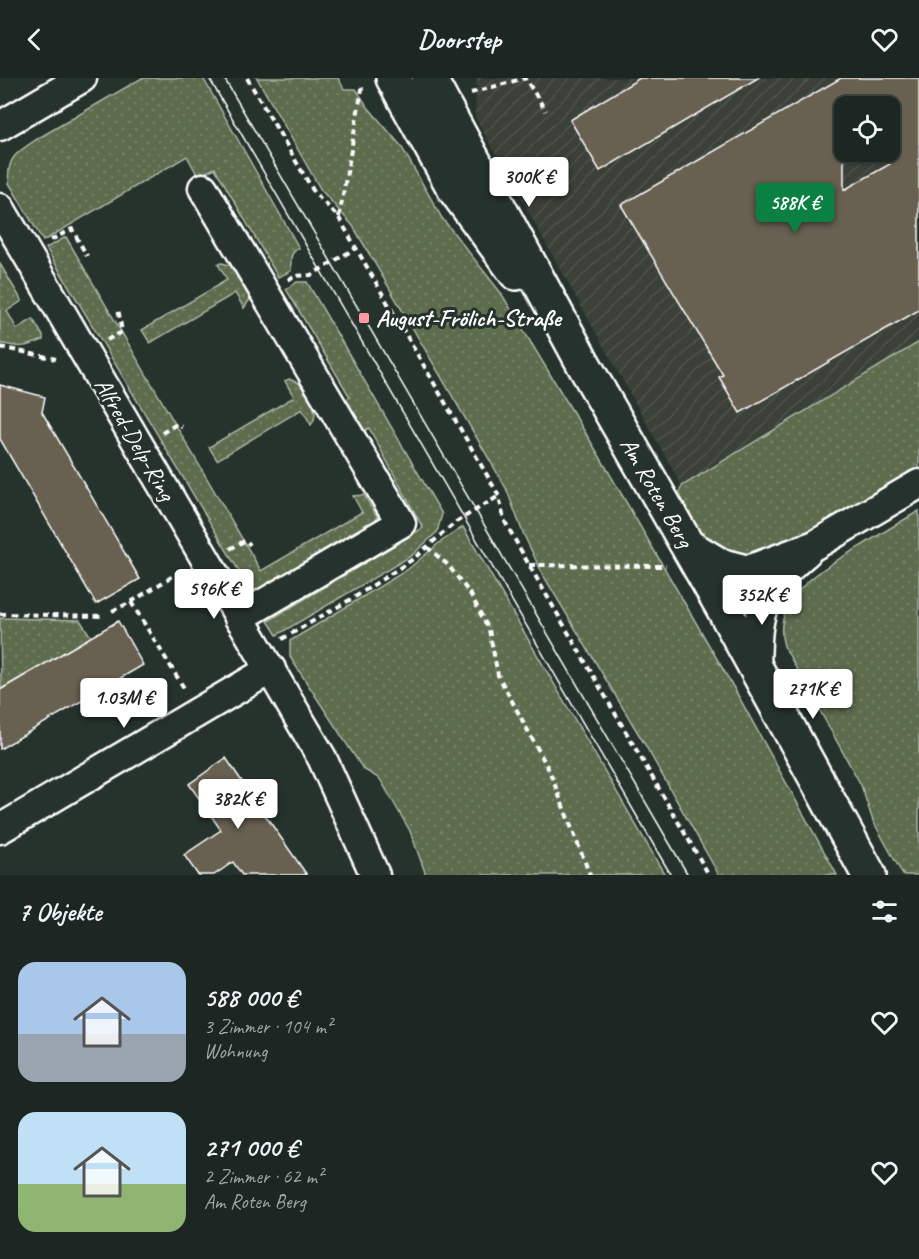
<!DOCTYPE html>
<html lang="de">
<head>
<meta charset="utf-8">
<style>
  body { margin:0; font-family:Caveat,sans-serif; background:#29322f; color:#f1f3f6; height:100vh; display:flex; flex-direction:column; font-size:22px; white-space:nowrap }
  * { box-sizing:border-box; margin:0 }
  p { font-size:20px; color:#a0a5a5 }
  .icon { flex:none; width:33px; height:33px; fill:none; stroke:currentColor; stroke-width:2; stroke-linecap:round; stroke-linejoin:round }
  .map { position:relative; height:797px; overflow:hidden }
  .details { display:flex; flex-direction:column; background:#1c2622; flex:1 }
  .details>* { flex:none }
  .fabs { position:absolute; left:834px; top:18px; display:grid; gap:12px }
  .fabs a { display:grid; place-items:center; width:66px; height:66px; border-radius:12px; background:#1c2622; box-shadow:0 2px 4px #0004,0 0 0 2px #3a4340; font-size:30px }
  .price { position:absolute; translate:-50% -51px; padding:0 14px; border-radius:6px; background:#fff; color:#222; font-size:20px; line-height:39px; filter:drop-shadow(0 2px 3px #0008) }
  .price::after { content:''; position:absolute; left:50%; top:36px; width:18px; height:14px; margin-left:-9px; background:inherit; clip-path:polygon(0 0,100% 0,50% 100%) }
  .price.current { background:#0b8043; color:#fff }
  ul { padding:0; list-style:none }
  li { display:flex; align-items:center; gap:18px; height:150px; padding:0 18px }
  li span { display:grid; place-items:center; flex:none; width:168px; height:120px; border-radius:18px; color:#555 }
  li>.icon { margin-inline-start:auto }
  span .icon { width:72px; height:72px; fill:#fffc; stroke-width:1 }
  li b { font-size:26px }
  h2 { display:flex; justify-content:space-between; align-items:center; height:72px; padding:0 18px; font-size:26px }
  header { display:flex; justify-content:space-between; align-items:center; height:78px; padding:0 18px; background:#1c2622; font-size:27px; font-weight:700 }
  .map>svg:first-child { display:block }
  .industrial { fill:url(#industrial-furrows); fill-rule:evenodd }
  .grass { fill:url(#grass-dots); stroke:#aeb6a6; stroke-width:1.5 }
  .building { fill:#686151; stroke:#fff; stroke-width:1.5; fill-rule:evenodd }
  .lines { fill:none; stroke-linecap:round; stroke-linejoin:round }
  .minor-casing { stroke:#fff; stroke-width:33 }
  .major-casing { stroke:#fff; stroke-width:38 }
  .path { stroke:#fff; stroke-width:4; stroke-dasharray:6 4.5; stroke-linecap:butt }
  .minor { stroke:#26332d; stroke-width:28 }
  .major { stroke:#26332d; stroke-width:33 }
  .tram { stroke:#fff; stroke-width:1.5 }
  .poi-dot { fill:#ff9aa2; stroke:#26332d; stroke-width:2 }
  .labels { text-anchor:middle; stroke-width:6; stroke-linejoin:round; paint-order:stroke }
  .poi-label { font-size:24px; font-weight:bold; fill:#fff; stroke:#26332d; text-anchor:start }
  .street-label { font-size:24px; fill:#fff; stroke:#26332d }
</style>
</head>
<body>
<header><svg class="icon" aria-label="back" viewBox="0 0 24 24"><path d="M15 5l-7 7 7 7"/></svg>Doorstep<svg class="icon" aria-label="heart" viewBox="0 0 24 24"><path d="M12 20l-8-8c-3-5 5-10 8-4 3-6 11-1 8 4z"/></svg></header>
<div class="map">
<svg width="919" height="797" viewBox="0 0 919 797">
  <defs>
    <pattern id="industrial-furrows" width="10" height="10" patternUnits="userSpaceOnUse" patternTransform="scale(1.5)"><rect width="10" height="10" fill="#3a4138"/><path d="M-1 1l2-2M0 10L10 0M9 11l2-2" fill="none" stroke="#4e544c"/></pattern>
    <pattern id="grass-dots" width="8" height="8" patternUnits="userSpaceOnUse" patternTransform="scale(1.5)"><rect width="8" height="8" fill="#5c6c4e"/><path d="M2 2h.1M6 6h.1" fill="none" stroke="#748269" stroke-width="1.8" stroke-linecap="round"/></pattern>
  </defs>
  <rect width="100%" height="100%" fill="#26332d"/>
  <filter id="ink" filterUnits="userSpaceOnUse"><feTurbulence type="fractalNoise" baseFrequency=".0167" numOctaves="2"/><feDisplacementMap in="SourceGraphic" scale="12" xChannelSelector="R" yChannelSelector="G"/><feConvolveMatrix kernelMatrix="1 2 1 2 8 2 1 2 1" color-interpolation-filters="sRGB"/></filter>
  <g filter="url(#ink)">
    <path class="industrial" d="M477,0H919V264L682,408L475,39ZM844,28H890V74H844Z"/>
    <g class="grass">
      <path d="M142,0H203L299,170C289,175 291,182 291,193L278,199L215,90L198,98L187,78L43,163L9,105C6,80 17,74 37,61Z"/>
      <polygon points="257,0 338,0 344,11 356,11 367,28 401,68 442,140 501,215 600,379 735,612 837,797 719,797 644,665 543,497 523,455 506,410 353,148 321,112"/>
      <polygon points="66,159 261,493 362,434 353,418 364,417 377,438 372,451 368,445 252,515 46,170"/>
      <polygon points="222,185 232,188 249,217 250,221 244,230 235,215 150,265 142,252 227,202 218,186"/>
      <path d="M0,186L22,223L7,233L17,251L33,241L43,258V262C24,270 20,270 0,265Z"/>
      <polygon points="297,204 307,204 442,436 437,454 411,478 277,557 268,543 423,450 369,350 360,355 342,324 350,319 286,211"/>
      <path d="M919,264V395C894,409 868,422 843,436C813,453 769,484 733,477C707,472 690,441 676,421L682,408Z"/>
      <path d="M289,301L299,305C307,318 322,333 311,347L302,331L217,382L209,369L294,319L285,303Z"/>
      <path d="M919,433V797H903L873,743L861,707L784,568C769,519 828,487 863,467C882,455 900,444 919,433Z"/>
      <polygon points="463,449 665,797 426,797 410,753 380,701 363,691 290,579 290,563 407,492 439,465"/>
      <polygon points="0,540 80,542 91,559 1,611"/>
    </g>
    <g class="building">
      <polygon points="640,0 758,0 600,93 570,42"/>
      <path d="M841,0H919V232L740,335L719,299L723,297L621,127ZM844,28H890V86L844,112Z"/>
      <polygon points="0,307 45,319 42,334 140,501 96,526 0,361"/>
      <polygon points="118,543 143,587 0,671 0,612"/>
      <polygon points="226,680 265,737 307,797 242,797 233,784 214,797 198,797 184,777 221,752 189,706"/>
    </g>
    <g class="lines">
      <defs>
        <g id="minor">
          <polyline points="0,48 82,0"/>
          <polyline points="203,110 401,445 239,540"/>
          <polyline points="0,130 322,680 375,797"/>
          <polyline points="686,464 721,485 748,492 815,467 919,406"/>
          <path d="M756,590C757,570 756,548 763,529C770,508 790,488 807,474"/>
          <polyline points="0,751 271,591"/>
        </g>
        <g id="major">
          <polyline points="393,0 455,112 516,195"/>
          <polyline points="429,0 583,285 723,530 869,797"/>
        </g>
      </defs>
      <use href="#minor" class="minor-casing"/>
      <use href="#major" class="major-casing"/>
      <g class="path">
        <polyline points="247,0 314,114 339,140 356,170 499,418 504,442 529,487 709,797"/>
        <polyline points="471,15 525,0 546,33"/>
        <polyline points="339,139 363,5"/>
        <polyline points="51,162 72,151 87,178"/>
        <polyline points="288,202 294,198 311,197 356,170"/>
        <polyline points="107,262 122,254 118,230"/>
        <polyline points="0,269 56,281"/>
        <polyline points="162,355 175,347 182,349"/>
        <polyline points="427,469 448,487 471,517 489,552 498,597 549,692 590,797"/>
        <polyline points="230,471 246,462 250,467"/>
        <polyline points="529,487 666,488"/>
        <polyline points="131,524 181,493"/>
        <polyline points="112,533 131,524 184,610"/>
        <polyline points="0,536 103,538"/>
        <polyline points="282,561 355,519 413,481 456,444 499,418"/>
      </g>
      <use href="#minor" class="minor"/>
      <use href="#major" class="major"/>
      <g class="tram">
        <polyline points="209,0 671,797"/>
        <polyline points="224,0 688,797"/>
      </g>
    </g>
  </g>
  <rect class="poi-dot" x="358" y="234" width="12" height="12" rx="3"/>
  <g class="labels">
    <g class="poi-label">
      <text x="376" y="248">August-Frölich-Straße</text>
    </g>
    <g class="street-label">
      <text transform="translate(135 361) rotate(60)" y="8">Alfred-Delp-Ring</text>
      <text transform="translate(657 414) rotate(60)" y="8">Am Roten Berg</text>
    </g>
  </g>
</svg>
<div class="fabs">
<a><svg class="icon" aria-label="locate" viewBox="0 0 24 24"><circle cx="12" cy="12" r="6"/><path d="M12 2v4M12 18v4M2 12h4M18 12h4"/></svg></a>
</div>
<b class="price" style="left:529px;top:130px">300K €</b>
<b class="price current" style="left:795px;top:156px">588K €</b>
<b class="price" style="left:214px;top:542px">596K €</b>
<b class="price" style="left:762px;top:548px">352K €</b>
<b class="price" style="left:813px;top:642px">271K €</b>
<b class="price" style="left:124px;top:651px">1.03M €</b>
<b class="price" style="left:238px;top:752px">382K €</b>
</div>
<section class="details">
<h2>7 Objekte<svg class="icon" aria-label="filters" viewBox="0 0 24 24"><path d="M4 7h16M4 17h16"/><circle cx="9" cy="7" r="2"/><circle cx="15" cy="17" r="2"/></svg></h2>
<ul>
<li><span style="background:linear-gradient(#a9c7e8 60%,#9aa5b1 0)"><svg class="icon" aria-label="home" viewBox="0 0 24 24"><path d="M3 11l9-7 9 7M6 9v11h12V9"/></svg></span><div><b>588 000 €</b><p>3 Zimmer · 104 m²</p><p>Wohnung</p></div><svg class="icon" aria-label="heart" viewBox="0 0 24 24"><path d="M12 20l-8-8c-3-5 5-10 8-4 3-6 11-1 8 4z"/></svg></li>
<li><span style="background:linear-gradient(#bfe0f5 60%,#8fb573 0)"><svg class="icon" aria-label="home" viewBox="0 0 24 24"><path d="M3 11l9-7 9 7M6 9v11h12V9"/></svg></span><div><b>271 000 €</b><p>2 Zimmer · 62 m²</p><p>Am Roten Berg</p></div><svg class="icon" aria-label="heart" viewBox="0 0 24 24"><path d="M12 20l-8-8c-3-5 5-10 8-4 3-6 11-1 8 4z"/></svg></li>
</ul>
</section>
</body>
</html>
